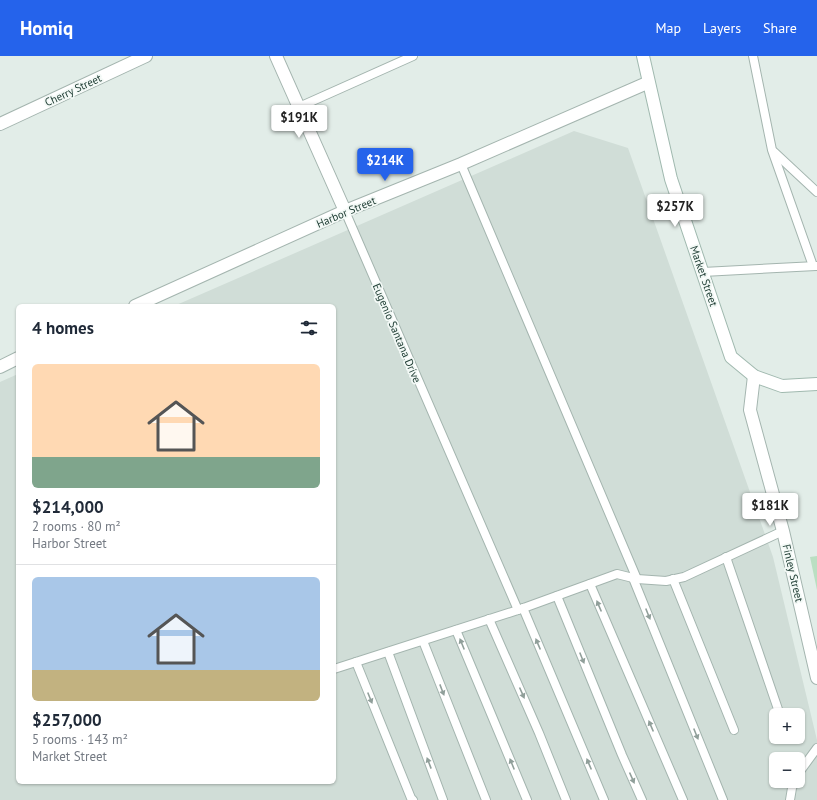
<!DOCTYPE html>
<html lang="en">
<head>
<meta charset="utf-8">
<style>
  body { margin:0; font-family:"PT Sans",sans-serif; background:#f2f2f3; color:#1f2937; height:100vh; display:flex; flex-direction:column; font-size:15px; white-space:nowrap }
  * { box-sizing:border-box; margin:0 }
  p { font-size:13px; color:#747a83 }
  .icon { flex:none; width:22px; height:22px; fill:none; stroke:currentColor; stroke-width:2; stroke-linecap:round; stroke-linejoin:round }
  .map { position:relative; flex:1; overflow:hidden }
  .sheet { position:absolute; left:16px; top:248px; width:320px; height:480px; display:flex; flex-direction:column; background:#fff; border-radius:6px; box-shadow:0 1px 3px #0004 }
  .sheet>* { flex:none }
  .buttons { position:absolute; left:769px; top:652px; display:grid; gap:8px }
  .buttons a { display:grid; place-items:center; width:36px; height:36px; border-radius:6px; background:#fff; box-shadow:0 1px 3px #0004; font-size:20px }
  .price { position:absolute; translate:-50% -34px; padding:0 9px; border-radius:4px; background:#fff; color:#222; font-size:13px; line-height:26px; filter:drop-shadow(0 1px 2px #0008) }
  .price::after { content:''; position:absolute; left:50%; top:24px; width:12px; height:9px; margin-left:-6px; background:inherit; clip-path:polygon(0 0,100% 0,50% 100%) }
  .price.active { background:#2563eb; color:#fff }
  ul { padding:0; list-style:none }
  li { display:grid; align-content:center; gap:8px; height:212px; padding:0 16px }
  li+li { border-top:1px solid #e0e1e3 }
  li span { display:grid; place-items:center; height:124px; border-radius:6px; color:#555 }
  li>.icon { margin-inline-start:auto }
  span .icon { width:72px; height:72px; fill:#fffc; stroke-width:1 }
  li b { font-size:17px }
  h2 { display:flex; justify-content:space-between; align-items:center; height:48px; padding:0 16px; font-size:17px }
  header { display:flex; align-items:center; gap:24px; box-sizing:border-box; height:56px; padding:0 20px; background:#2563eb; color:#fff }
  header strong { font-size:19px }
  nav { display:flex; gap:22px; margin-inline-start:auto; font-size:14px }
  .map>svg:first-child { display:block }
  .built { fill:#d0ddd7; fill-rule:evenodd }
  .green { fill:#badfc2 }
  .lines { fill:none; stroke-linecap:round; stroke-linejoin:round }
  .lane-casing { stroke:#a4b5af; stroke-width:10 }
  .street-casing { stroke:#a4b5af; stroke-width:14 }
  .secondary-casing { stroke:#a0b9af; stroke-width:14 }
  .lane { stroke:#fff; stroke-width:8 }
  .street { stroke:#fff; stroke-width:12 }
  .secondary { stroke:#fff; stroke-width:12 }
  .oneway { fill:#909f9a }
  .labels { text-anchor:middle; stroke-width:3.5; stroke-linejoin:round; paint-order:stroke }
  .street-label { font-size:11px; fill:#213f36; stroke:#f3f9f6 }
</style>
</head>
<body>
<header>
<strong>Homiq</strong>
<nav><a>Map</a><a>Layers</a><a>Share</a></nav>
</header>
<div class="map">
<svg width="817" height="744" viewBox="0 0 817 744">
  <rect width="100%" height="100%" fill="#e2ede8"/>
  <path class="built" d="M574,75L628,92L773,501L817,684V744H0V326L18,318V726H334V250H174ZM776,659H798V681H776ZM776,703H798V725H776Z"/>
  <polygon class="green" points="817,500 817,534 810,501"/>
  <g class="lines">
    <defs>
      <g id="lane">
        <polyline points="753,0 772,94 813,210"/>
        <polyline points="299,51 413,0"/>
        <polyline points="774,96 817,136"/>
        <polyline points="461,108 637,523"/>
        <polyline points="345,155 518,554"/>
        <polyline points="703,216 816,210"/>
        <polyline points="726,501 780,659"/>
        <polyline points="633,522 723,744"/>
        <polyline points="673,523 734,674"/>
        <polyline points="590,528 683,744"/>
        <polyline points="557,540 622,699 642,744"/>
        <polyline points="523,552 604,744"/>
        <polyline points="489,563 539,677 566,744"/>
        <polyline points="456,574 527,744"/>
        <polyline points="423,585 486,744"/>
        <polyline points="388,596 443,744"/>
        <polyline points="356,606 411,742 413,744"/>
        <polyline points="334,613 518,554 617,518 637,523 666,525 684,521 783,475"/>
        <polyline points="798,718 817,692"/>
        <polyline points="790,744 792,732 795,725"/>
      </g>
      <g id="street">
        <polyline points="276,0 345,155"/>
        <polyline points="0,68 146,0"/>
        <polyline points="135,250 345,155 461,108 647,27"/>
        <polyline points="0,311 18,302"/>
        <polyline points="754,320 750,354 783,475 817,622"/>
      </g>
      <polyline id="secondary" points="643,0 671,123 731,301 754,320 782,330 817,328"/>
    </defs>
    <use href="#lane" class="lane-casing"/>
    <use href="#street" class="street-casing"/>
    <use href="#secondary" class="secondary-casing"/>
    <use href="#lane" class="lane"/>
    <use href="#street" class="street"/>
    <use href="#secondary" class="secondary"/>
  </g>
  <defs><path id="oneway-solid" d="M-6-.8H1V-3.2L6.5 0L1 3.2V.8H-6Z"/></defs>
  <g class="oneway">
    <use href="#oneway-solid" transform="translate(599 550) rotate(-113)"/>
    <use href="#oneway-solid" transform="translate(648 558) rotate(68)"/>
    <use href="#oneway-solid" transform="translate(462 588) rotate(-112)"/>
    <use href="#oneway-solid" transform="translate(538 588) rotate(-113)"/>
    <use href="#oneway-solid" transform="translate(582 602) rotate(68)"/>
    <use href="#oneway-solid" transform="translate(442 634) rotate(69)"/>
    <use href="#oneway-solid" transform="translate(522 637) rotate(66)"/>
    <use href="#oneway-solid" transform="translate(370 642) rotate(68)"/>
    <use href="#oneway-solid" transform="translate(651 670) rotate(-113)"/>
    <use href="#oneway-solid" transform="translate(696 678) rotate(68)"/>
    <use href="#oneway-solid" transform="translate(429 707) rotate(-111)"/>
    <use href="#oneway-solid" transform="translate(512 708) rotate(-112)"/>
    <use href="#oneway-solid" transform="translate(589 708) rotate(-113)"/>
    <use href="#oneway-solid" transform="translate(632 722) rotate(66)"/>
  </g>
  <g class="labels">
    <g class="street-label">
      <text transform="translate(73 34) rotate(-25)" y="4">Cherry Street</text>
      <text transform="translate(346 156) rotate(-23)" y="4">Harbor Street</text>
      <text transform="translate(704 220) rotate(71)" y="4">Market Street</text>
      <text transform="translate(397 277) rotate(67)" y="4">Eugenio Santana Drive</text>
      <text transform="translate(793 517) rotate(77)" y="4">Finley Street</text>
    </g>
  </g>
</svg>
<div class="buttons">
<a>+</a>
<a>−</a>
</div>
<b class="price" style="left:299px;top:83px">$191K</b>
<b class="price active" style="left:385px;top:126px">$214K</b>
<b class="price" style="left:675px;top:172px">$257K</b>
<b class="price" style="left:770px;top:471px">$181K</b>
<section class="sheet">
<h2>4 homes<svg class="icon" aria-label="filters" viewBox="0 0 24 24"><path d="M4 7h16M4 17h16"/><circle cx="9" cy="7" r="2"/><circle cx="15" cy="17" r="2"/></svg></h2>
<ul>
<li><span style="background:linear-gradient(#ffd9b3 75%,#7fa58c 0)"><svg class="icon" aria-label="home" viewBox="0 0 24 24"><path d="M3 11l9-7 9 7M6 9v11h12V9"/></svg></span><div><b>$214,000</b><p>2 rooms · 80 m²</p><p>Harbor Street</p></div></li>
<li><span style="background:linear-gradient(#a9c7e8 75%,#c2b280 0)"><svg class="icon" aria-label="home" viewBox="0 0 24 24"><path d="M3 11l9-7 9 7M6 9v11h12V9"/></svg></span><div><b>$257,000</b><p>5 rooms · 143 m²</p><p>Market Street</p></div></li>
</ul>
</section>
</div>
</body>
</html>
